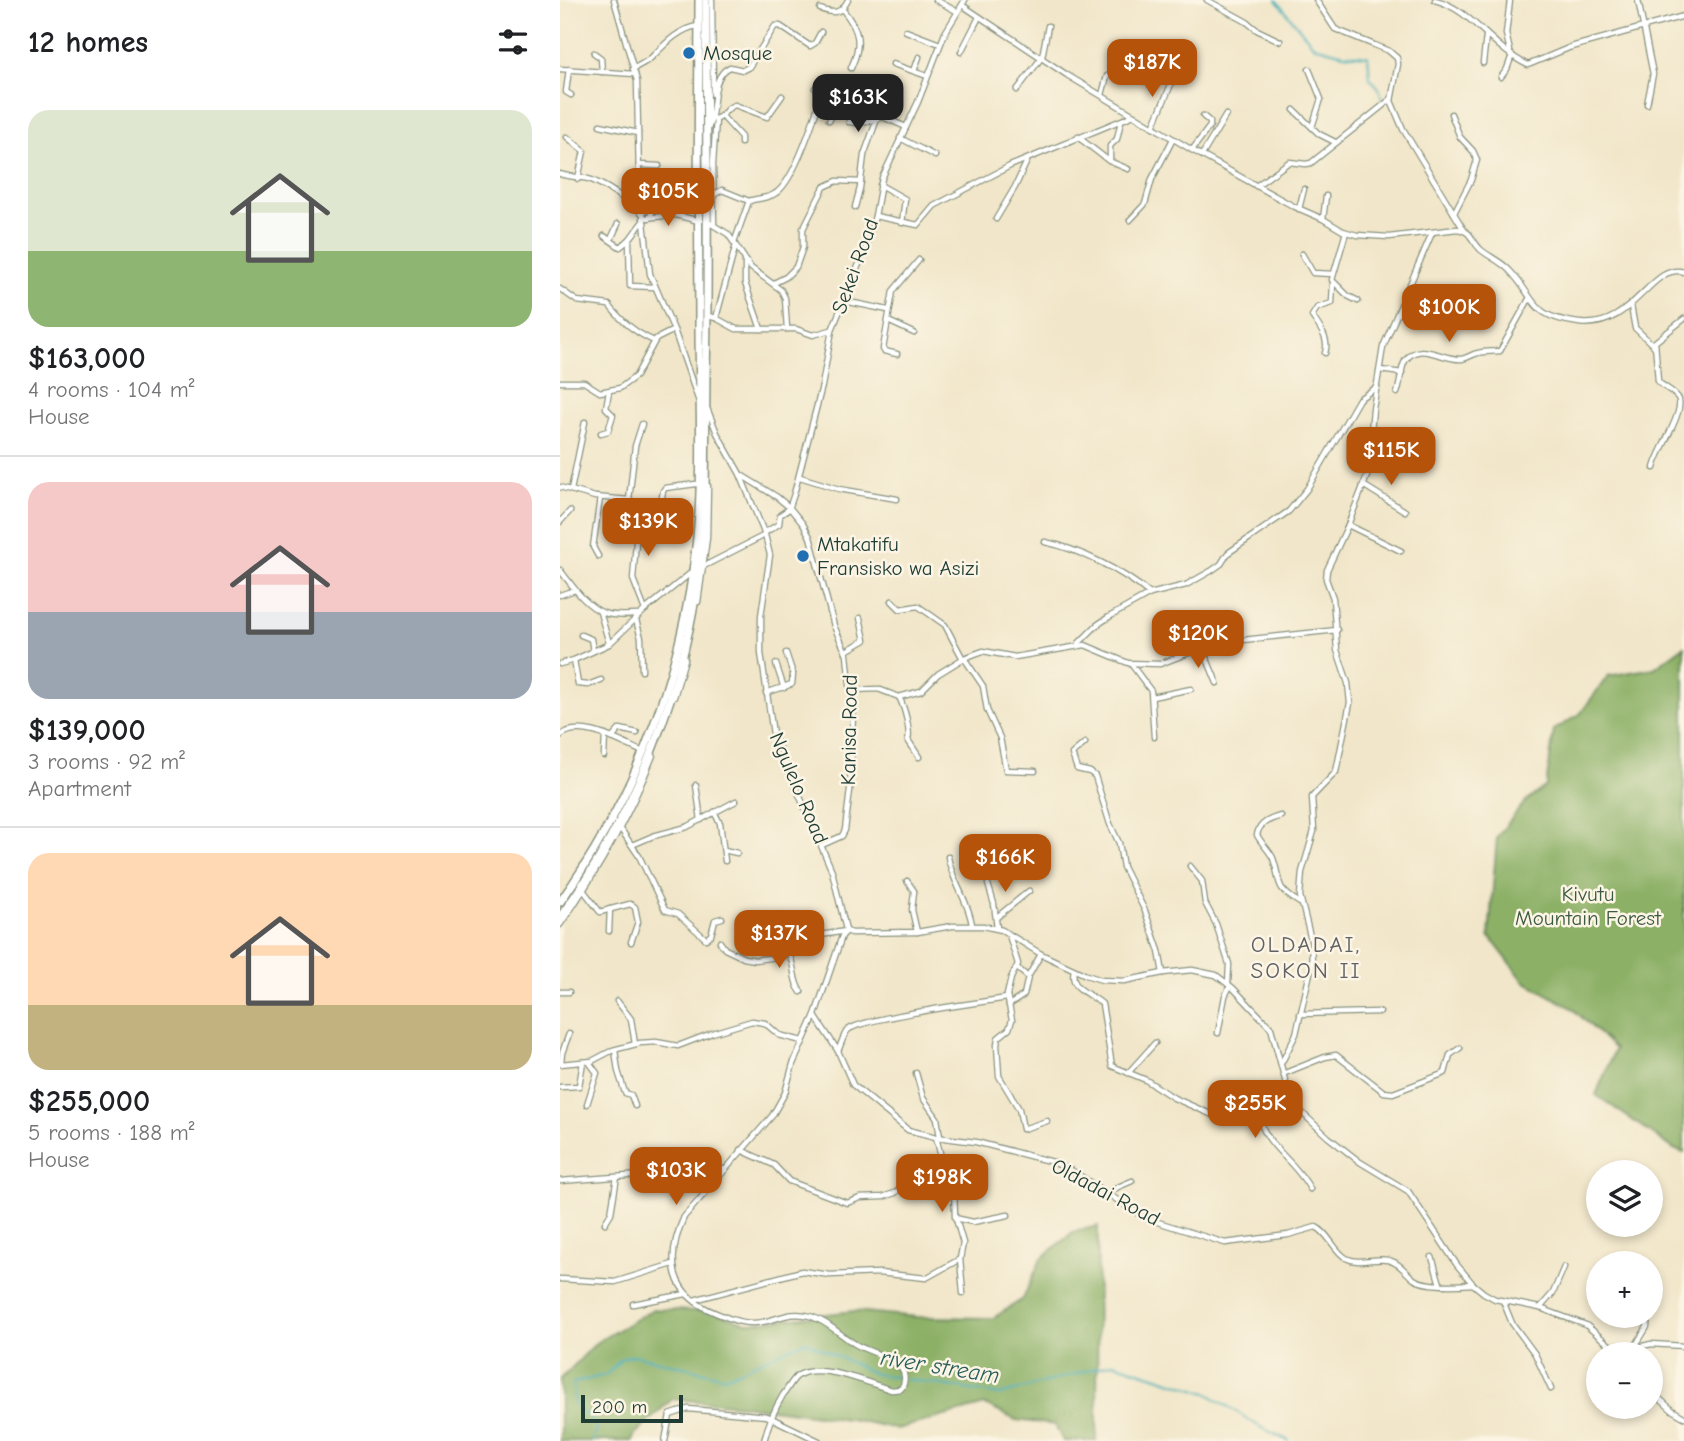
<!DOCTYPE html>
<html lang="en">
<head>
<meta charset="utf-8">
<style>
  body { margin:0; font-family:"Comic Neue",sans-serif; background:#f2f2f2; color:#202124; height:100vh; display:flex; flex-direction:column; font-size:26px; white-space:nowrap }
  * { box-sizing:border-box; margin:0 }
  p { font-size:23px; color:#757577 }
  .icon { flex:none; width:38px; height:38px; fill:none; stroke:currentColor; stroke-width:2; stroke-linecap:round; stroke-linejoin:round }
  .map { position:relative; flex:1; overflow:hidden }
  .side { display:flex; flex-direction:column; background:#fff; width:560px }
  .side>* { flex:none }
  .fabs { position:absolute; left:1026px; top:1160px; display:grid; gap:14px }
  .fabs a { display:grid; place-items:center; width:77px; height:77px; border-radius:50%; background:#fff; box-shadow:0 4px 10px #0003; font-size:35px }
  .scale { position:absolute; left:21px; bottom:18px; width:102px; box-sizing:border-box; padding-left:7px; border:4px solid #1f3d34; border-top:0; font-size:19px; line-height:24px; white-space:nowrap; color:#1f3d34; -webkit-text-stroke:5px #fcf5e5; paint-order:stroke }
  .price { position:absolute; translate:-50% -60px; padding:0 16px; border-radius:14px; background:#b45309; color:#fff; font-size:23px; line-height:46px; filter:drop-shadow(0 2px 4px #0008) }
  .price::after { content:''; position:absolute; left:50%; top:42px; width:21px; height:16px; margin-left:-10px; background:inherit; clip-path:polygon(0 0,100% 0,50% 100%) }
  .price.selected { background:#222; color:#fff }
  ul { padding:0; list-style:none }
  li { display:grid; align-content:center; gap:14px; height:371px; padding:0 28px }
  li+li { border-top:2px solid #e0e0e0 }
  li span { display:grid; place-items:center; height:217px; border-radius:21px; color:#555 }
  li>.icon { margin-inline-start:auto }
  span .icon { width:126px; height:126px; fill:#fffc; stroke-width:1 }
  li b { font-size:30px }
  h2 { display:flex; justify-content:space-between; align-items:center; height:84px; padding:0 28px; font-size:30px }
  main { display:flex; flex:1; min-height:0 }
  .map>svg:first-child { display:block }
  .forest { fill:#8cb066; stroke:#56764d; stroke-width:2 }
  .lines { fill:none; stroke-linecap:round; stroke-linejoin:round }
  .stream { stroke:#3aabb6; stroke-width:2 }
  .minor-casing { stroke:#88927e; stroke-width:7 }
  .highway-casing { stroke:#88927e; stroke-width:10 }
  .minor { stroke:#fff; stroke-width:4.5 }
  .highway { stroke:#fff; stroke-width:7 }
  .poi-dot { fill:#1f6fb2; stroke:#fcf5e5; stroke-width:2.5 }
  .labels { text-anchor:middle; stroke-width:5; stroke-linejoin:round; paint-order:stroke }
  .poi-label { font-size:21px; fill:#1f3d34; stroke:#fcf5e5; text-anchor:start }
  .street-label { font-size:21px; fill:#1f3d34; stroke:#fcf5e5 }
  .park-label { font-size:21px; fill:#3c5a41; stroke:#fcf5e5 }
  .neighbourhood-label { font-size:23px; letter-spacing:2px; fill:#606265; stroke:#fcf5e5 }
  .water-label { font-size:23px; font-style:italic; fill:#275e5b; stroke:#fcf5e5 }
</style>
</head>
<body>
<main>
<section class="side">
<h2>12 homes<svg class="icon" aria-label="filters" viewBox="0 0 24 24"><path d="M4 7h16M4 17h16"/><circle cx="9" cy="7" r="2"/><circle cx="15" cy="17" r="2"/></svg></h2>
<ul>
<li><span style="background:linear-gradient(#dfe7d0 65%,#8fb573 0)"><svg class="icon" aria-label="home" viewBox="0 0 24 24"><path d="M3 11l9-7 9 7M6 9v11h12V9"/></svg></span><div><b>$163,000</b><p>4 rooms · 104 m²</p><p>House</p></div></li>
<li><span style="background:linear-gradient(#f6c9c9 60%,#9aa5b1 0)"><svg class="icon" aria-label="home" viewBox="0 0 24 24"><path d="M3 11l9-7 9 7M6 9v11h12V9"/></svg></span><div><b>$139,000</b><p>3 rooms · 92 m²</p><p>Apartment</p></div></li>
<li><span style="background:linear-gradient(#ffd9b3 70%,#c2b280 0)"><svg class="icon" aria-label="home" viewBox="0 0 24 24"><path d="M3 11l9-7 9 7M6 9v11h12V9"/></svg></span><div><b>$255,000</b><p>5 rooms · 188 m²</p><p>House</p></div></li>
</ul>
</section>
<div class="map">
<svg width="1124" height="1441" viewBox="0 0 1124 1441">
  <rect width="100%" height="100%" fill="#fcf5e5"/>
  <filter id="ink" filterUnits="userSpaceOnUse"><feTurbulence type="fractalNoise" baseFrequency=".0143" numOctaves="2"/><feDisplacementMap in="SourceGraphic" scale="14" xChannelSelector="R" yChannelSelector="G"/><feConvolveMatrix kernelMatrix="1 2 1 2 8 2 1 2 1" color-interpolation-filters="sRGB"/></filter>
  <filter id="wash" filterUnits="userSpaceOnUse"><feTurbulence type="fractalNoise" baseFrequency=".00686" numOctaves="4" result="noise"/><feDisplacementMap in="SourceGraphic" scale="28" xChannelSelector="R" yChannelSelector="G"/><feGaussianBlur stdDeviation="1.57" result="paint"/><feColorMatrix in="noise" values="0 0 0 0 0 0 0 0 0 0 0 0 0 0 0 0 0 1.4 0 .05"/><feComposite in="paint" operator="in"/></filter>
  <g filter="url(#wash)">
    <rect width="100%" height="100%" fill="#f1e6c9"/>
    <g class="forest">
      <polygon points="1124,646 1124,1153 1114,1149 1036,1095 1055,1049 1012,1008 964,981 929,936 937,837 965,802 986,786 994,730 1020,714 1048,676 1094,668"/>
      <polygon points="538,1226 537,1441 503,1441 495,1425 456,1420 425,1405 337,1429 295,1420 182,1405 112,1399 75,1434 72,1441 0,1441 0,1380 37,1342 93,1309 154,1312 188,1323 294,1311 357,1317 433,1318 463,1299 481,1259 513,1232"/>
    </g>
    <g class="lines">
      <g class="stream">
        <polyline points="716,0 754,46 784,54 808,56 810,78 819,88 822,99"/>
        <polyline points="347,1379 440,1395 554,1363 647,1393 700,1427 729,1441"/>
        <polyline points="33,1441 36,1428 31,1419 15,1406 13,1383 46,1375 62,1358 74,1355 165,1377 245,1341 315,1374 342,1378"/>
      </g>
    </g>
  </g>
  <g filter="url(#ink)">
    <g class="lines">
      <defs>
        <g id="minor">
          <polyline points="54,0 77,81 79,179 90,274 114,330 138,399"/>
          <polyline points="152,0 153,94"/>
          <polyline points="376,0 398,12"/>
          <polyline points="647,0 687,22 697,30 720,41"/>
          <polyline points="756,0 775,29 829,51 837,58 838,64 831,101 843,129 904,230"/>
          <path d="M875,0C911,9 934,50 968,65L1011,47L1124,16"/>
          <polyline points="1078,0 1093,74 1087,104"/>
          <path d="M402,5L507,75L632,150L733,206L763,219L783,231L797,235L829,237L897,229C911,230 911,240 920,249C929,257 941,261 950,271C978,301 969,316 1019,323C1073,330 1091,262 1124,272"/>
          <path d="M260,9C274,14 281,14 288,0"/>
          <path d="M283,10C300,31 302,44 291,68"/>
          <polyline points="346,31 380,44"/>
          <polyline points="950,51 946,34 950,0"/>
          <polyline points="401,52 419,17"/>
          <polyline points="34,53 41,58 42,72"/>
          <polyline points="923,63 926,36"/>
          <polyline points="333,64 367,76"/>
          <polyline points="0,69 75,74"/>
          <polyline points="9,69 6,92 11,95"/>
          <path d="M73,69C79,65 87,62 92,57C105,44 120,28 138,26"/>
          <polyline points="749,69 761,99 752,127"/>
          <polyline points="354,71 359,57"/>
          <polyline points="941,77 947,69 952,55"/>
          <polyline points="255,88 290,112 289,122 298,123 317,119"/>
          <polyline points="457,90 482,57 488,26"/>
          <polyline points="542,95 547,76 560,74 561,70"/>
          <polyline points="734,110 759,134 775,142"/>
          <polyline points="891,114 900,137 913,151 917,160 911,180 894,213"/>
          <polyline points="162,116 181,137 181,143"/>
          <path d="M154,119C164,118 165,107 175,105L207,117L222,96"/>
          <polyline points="269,120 273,114 277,114 281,105"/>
          <polyline points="40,125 78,133"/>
          <polyline points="593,127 612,82"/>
          <path d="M147,130C158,113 148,77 170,67L183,70L189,67L215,26H220L250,46L255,43L261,32"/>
          <polyline points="7,137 24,151 18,179"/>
          <polyline points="518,137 549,161 568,169"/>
          <polyline points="340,138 375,156"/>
          <polyline points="632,150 650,126 650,122 643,116"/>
          <polyline points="642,155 666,115"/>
          <polyline points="550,161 550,146 557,139 561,121"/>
          <polyline points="79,165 99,166"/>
          <path d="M0,174C11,178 24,176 34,181C52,189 67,200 82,213"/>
          <polyline points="320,185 345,199 342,223"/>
          <polyline points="696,186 729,162 746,164 751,163 831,99"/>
          <polyline points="155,194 162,190 189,201"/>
          <polyline points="295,207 300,188 304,155 317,119 323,117 346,127"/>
          <polyline points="739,209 744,189"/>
          <polyline points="315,216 358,225 374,206 450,166 574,115"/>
          <polyline points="83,218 116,215 139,221"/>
          <polyline points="89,218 101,196"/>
          <polyline points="436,219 455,187 467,161"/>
          <polyline points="763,219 766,196"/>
          <polyline points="570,220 585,204 592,179 613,139"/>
          <polyline points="148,222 168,234 191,268 221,290 225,298 227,329"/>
          <polyline points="154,225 153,164 156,119"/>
          <polyline points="786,232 772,280 788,296 798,301"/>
          <polyline points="44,236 60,247 69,240 83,221"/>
          <polyline points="51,239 58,224"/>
          <polyline points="69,240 70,286 95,287"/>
          <path d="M174,243L189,201C197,198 208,199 216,193C235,180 255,116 262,93"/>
          <polyline points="742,254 753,273 773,274"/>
          <polyline points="185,261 185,283 201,329"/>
          <polyline points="214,283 226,277 236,267 243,247 243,229 264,187 277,181 301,182"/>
          <path d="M0,289L17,301L49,305C61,321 76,333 94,341"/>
          <polyline points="284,301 328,310"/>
          <polyline points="1071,306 1075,328 1095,347"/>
          <polyline points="148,316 156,318 176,329 236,329 253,335 271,330"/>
          <polyline points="156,318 175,248"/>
          <polyline points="328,321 354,333"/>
          <path d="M765,353C770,339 759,327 752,316L757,308L772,303L773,283"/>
          <polyline points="337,354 324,351 323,349 333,291 359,260"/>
          <polyline points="820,370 842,373"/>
          <polyline points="0,382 24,382 40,392 60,388 76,376 96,339 114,330"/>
          <path d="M837,393C841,383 840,370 845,361C859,339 883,361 902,359C908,358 912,354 918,353C925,351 933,352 940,351L969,299"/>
          <polyline points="147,408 157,433 180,474 205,535 210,555 201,616 201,653 213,734 272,871 286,930"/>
          <polyline points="41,433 48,431 53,415 46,408 49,391"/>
          <path d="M1094,468C1098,451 1123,414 1119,400C1116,391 1103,388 1098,381L1095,342L1124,319"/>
          <polyline points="181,475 217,497 229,507 243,524 250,537 274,626 287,655 293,713 290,790 285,830 282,836 262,845"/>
          <polyline points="240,477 279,489 337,499"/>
          <polyline points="803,485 845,511"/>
          <polyline points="0,487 35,497 69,500 79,505 91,505 101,503 103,491 105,488 136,484"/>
          <polyline points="11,490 25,422"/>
          <polyline points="69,500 75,446 82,424"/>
          <polyline points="79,505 73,579 85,610"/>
          <polyline points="0,522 10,511"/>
          <polyline points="788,525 841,551"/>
          <polyline points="204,533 219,524 220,515 229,509 234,494 262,386 272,330 306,247 315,216 322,178 358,102 385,33 405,0"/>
          <path d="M485,542C519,549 563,571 590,594"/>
          <polyline points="38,556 33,547 40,498"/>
          <polyline points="144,566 205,535"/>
          <path d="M0,570C12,585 25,606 44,613C54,617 68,615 79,615"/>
          <polyline points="0,595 15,590"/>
          <polyline points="332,601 340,609 358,606 385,625 403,659"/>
          <polyline points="138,602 147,538 148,486"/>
          <polyline points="40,612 49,643"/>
          <polyline points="76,620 81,638 82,671"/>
          <polyline points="21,635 31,639 33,651"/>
          <polyline points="518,644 537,625 549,617 590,594 626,585 651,571 661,564 668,553 729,511 747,489 799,399 817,387"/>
          <polyline points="642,647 657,683"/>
          <polyline points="286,651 305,640 300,618"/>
          <polyline points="404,658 423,686 427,710 440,738 446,770 475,771"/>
          <polyline points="14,660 18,684 28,685 41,680"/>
          <polyline points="0,664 14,660 49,644 85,610 132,572"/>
          <polyline points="216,664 224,688"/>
          <polyline points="571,664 591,691 594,737"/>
          <polyline points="293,690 318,689 339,697 361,691 378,674 404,658 423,651 455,657 525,645 568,663 600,664 655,643 777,630"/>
          <polyline points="206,693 232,684 233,674 226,653"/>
          <polyline points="114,697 125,659"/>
          <path d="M339,697C344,706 351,731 348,740L359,757"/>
          <polyline points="592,697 631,689"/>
          <path d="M0,736C20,718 62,743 83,752"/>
          <polyline points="52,738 60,729 77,733"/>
          <polyline points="525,743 512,754 517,769 530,772 535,776 550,824 559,843 563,867 585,911 599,951 603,973"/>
          <polyline points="44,756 45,735"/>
          <polyline points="136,785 141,820"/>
          <polyline points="154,812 160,823 165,861"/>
          <path d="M721,816C710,819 699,823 697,835C701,843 709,850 713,858C722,883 713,887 740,903"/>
          <polyline points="60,828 79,856 105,910 118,914 146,939 151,935 155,920 162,918"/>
          <polyline points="72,845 93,836 127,827 176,801"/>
          <polyline points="164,850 177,853"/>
          <path d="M388,857C392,882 409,901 412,925"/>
          <polyline points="630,866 642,881 645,903 656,924 669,964 668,984"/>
          <polyline points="347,881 354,891 352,910 357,932"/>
          <polyline points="428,884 434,904 437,928"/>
          <polyline points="24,891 40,912 70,904 75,907 78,922 71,942"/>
          <polyline points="437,917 469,891"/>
          <path d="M0,925C37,872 70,816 93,755"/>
          <polyline points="49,931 50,909"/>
          <polyline points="449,935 458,964 451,978 447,995 452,1020 449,1029 438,1038 437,1045 439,1076 459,1109 463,1129 487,1121"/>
          <polyline points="160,942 165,949 184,958 195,960 223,956 237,942 248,937 286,931 292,933 357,932 392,926 423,926 442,930 481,954 526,975 542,980 564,981 603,973 632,970 656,975 673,988 711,1028 729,1095 737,1108 768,1137 800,1162 848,1191 897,1265 913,1284 924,1293 935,1299 980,1308 1026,1325 1060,1354"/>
          <path d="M228,952C236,966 232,981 241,992"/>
          <polyline points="457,968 468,977"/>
          <path d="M514,970C509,990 531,993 542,1004L552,1066L586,1080L614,1098L655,1116"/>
          <polyline points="0,992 9,992"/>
          <polyline points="57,1001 71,1019 75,1044"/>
          <polyline points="449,1005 464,995 468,977 481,954"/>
          <polyline points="740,1014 820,1012"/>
          <path d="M255,1016L278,1051L293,1085L348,1130L376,1137L416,1142L493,1162L514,1172L585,1218L665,1243L728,1235L756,1227C769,1233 773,1250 786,1258C799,1265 815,1257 828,1260C840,1263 845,1272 854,1279C866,1287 899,1285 913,1284"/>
          <polyline points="658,1033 665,996 670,986"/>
          <polyline points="55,1050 58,1071 65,1093 71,1095 75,1106"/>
          <path d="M278,1051C281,1045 283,1036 287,1031C297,1018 424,1002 447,998"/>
          <polyline points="722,1062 736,1034 752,964 751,940 740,896 742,872 754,831 752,797 776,772 790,703 788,683 777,650 773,598 766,579 767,570 788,525 807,476 813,409 823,347 872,233"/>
          <polyline points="1,1063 2,1053 9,1034"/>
          <polyline points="0,1064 32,1061 53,1050 80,1043 96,1042 118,1046 152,1033 192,1021 205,1023 219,1035 242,1041"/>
          <polyline points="356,1073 363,1098 377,1118 380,1137"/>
          <polyline points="568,1073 595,1043"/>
          <polyline points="725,1073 765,1057 776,1055 824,1092 833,1093 885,1073 890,1055 900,1048"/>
          <polyline points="0,1087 19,1086 23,1062"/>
          <path d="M731,1100L706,1115L702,1126C711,1149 738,1165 750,1189"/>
          <polyline points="27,1104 37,1073 29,1062"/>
          <polyline points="376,1137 385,1173 394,1185 395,1218 413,1222 448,1215"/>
          <polyline points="181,1150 214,1165 229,1181 287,1203 300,1198 323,1197 335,1193 349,1178 385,1173"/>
          <polyline points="0,1181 163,1169"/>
          <polyline points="548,1194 558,1187 572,1181"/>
          <polyline points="396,1219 403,1243 400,1259 403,1293"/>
          <polyline points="45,1223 51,1213 57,1177"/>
          <polyline points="872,1257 880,1284"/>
          <polyline points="0,1279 55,1282 113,1264"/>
          <polyline points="134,1300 242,1271 270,1275 319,1273 366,1278 400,1259"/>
          <polyline points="943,1301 952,1323 975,1354 991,1389"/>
          <polyline points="73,1304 126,1294"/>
          <polyline points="980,1308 993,1293 1004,1267"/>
          <polyline points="1076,1345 1087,1327 1088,1316"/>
          <polyline points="1058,1352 1091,1344 1124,1346"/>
          <polyline points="1090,1390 1112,1410 1124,1417"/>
          <polyline points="105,1441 110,1415 128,1409 207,1416 259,1441"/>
          <path d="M204,1441C208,1424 214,1410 223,1395C227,1390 231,1382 236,1377C256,1360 310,1384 332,1390L341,1389C346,1382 346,1372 338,1365C327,1355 308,1352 295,1344C280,1335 267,1321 250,1316C227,1309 212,1324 192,1323C180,1323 168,1318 156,1313C110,1295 105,1259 124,1217L212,1116L225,1093L233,1064L255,1015L282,936L285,933"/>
        </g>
        <g id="highway">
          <path d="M0,902C82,788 130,652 139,513C143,450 139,386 139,323C138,215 138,108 139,0"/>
          <path d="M0,917C76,814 127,683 141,556C147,496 145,436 146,376C149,251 146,125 146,0"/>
        </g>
      </defs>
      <use href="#minor" class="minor-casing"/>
      <use href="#highway" class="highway-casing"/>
      <use href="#minor" class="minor"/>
      <use href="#highway" class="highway"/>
    </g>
  </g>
  <g class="poi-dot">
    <circle cx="129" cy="53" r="7"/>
    <circle cx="243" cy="556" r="7"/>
  </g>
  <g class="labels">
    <g class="poi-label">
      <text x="143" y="60">Mosque</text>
      <text x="257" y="551">Mtakatifu<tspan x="257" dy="24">Fransisko wa Asizi</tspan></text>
    </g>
    <g class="street-label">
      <text transform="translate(295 266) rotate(-70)" y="7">Sekei Road</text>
      <text transform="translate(289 730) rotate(-89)" y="7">Kanisa Road</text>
      <text transform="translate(239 788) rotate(67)" y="7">Ngulelo Road</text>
      <text transform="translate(546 1192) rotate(28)" y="7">Oldadai Road</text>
    </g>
    <g class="park-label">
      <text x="1028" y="901">Kivutu<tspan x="1028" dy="24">Mountain Forest</tspan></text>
    </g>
    <g class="neighbourhood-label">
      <text x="746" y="952">OLDADAI,<tspan x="746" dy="26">SOKON II</tspan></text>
    </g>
    <g class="water-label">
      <text transform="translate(380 1366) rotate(9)" y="8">river stream</text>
    </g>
  </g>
</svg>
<div class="fabs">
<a><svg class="icon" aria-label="layers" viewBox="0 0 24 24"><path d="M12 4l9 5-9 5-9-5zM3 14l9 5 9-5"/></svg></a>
<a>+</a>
<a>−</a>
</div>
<div class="scale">200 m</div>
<b class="price" style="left:592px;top:99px">$187K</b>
<b class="price selected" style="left:298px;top:134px">$163K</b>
<b class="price" style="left:108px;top:228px">$105K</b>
<b class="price" style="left:889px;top:344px">$100K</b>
<b class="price" style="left:831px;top:487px">$115K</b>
<b class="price" style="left:88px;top:558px">$139K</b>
<b class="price" style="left:638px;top:670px">$120K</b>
<b class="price" style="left:445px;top:894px">$166K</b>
<b class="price" style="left:219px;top:970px">$137K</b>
<b class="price" style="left:695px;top:1140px">$255K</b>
<b class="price" style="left:116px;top:1207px">$103K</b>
<b class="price" style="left:382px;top:1214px">$198K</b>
</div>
</main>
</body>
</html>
